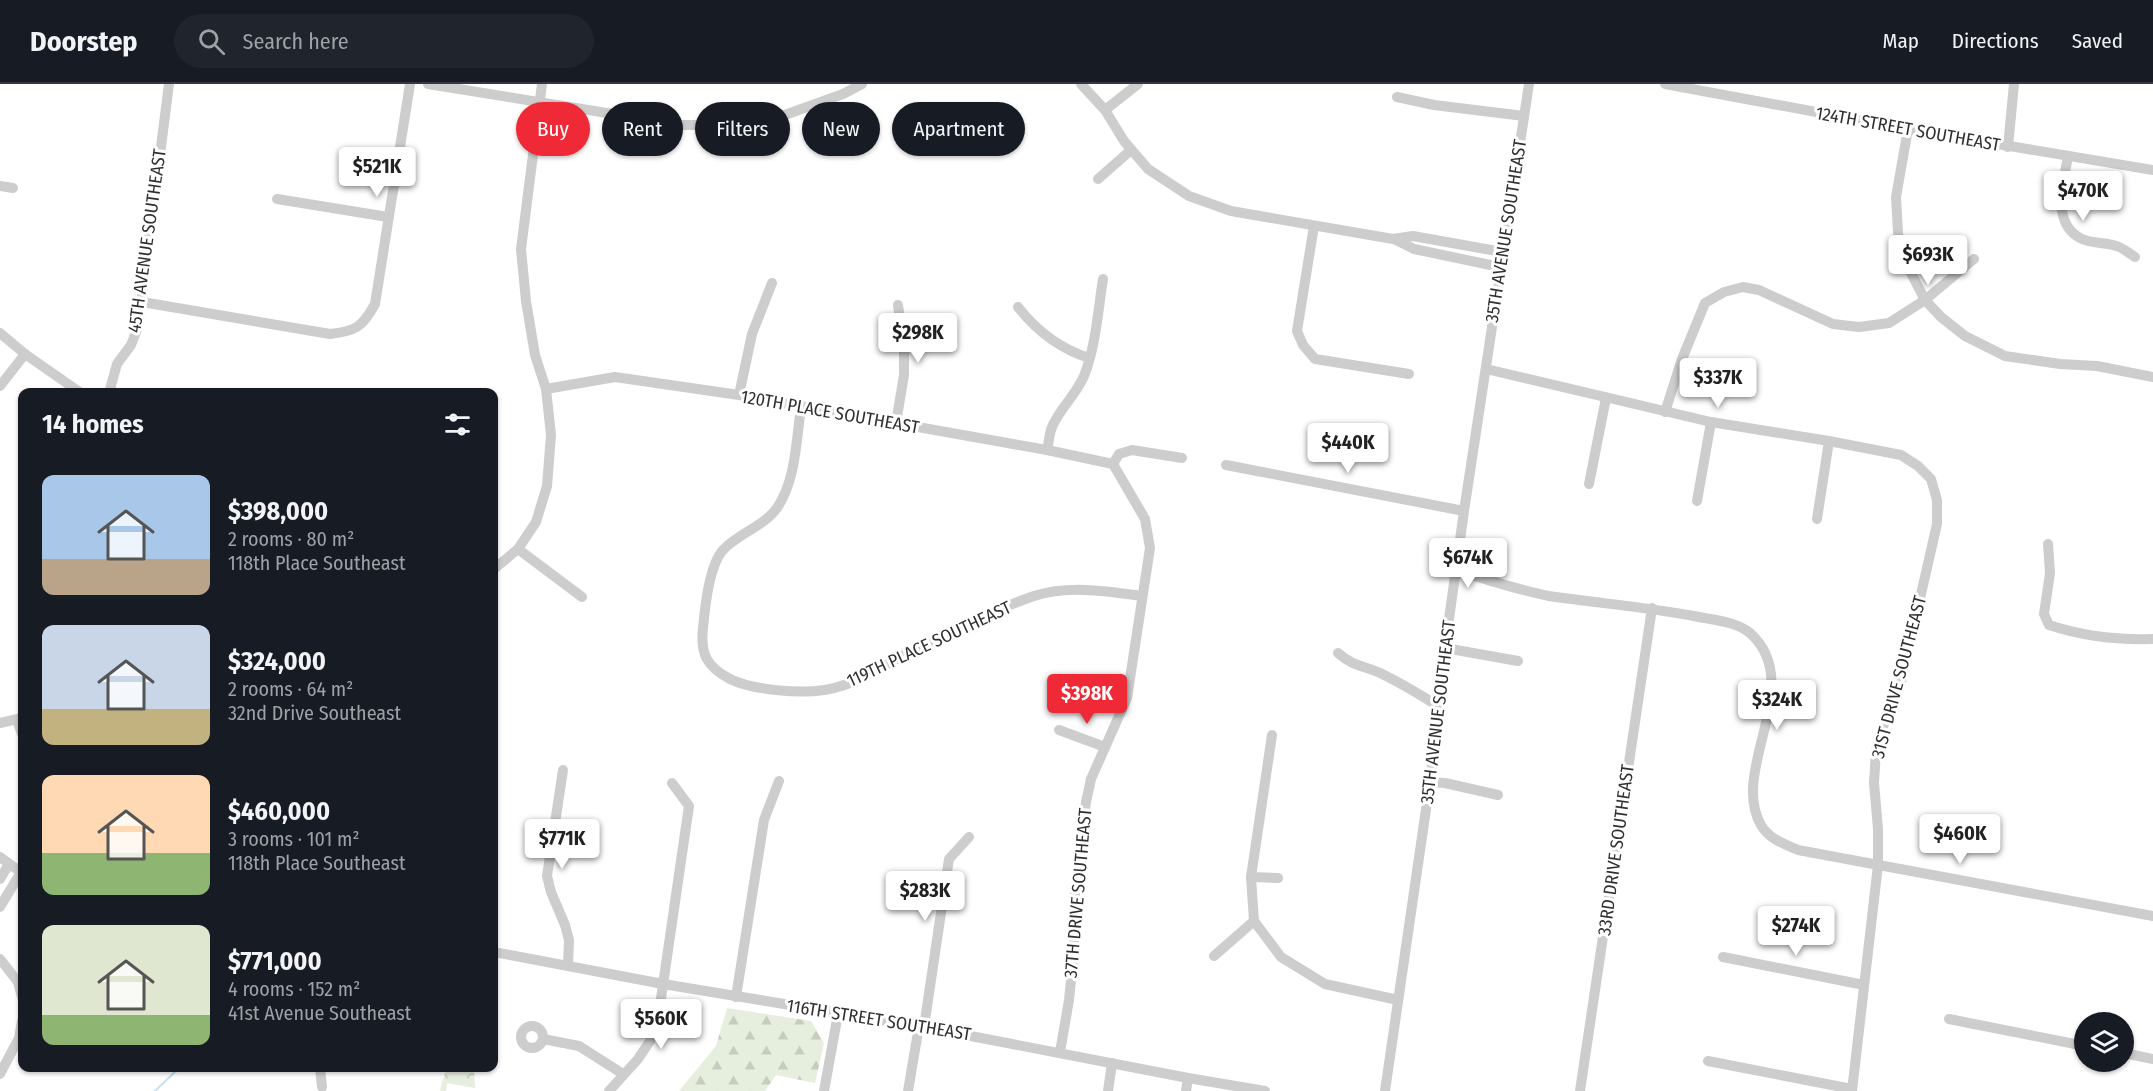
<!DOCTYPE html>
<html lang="en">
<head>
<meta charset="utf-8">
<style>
  body { margin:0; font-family:"Fira Sans Condensed",sans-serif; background:#20242c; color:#f1f3f6; height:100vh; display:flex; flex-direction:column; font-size:22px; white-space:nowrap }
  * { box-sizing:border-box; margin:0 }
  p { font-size:20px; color:#9ea1a6 }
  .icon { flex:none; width:33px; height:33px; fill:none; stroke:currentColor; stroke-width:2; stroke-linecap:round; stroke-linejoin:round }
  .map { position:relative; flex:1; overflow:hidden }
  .side { position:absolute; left:18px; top:304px; width:480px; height:684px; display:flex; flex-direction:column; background:#171b24; border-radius:12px; box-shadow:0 2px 4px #0004 }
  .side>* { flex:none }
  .banner { position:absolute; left:516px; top:18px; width:570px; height:54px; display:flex; gap:12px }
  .buttons { position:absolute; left:2074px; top:928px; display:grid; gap:12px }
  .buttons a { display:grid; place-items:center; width:60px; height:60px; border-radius:50%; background:#171b24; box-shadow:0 2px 4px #0004; font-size:30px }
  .price { position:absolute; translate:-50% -51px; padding:0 14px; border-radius:6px; background:#fff; color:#222; font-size:20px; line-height:39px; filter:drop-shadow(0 2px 3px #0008) }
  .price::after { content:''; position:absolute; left:50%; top:36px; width:18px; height:14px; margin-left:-9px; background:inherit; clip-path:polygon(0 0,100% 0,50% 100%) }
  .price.active { background:#f02936; color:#fff }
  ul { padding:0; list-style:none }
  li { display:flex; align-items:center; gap:18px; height:150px; padding:0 24px }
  li span { display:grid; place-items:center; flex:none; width:168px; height:120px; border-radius:12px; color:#555 }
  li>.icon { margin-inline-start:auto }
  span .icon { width:72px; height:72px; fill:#fffc; stroke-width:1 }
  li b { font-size:26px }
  h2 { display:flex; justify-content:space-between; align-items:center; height:72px; padding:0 24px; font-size:26px }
  .chip { padding:0 21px; border-radius:27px; background:#171b24; box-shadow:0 2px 4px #0004; font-size:21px; line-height:54px }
  .chip.active { background:#f02936; color:#fff }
  header { display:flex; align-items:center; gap:36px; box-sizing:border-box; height:84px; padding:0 30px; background:#171b24; border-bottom:2px solid #363941 }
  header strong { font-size:28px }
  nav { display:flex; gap:33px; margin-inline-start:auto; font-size:21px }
  .search { width:420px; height:54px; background:#20242c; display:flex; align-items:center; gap:15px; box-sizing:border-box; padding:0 21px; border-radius:33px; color:#9ea1a6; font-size:22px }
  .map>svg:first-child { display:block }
  .forest { fill:url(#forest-firs) }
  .park { fill:url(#park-crowns) }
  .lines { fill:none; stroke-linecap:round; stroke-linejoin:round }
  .stream { stroke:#c9dfef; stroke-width:2 }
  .minor { stroke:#cdcdcd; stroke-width:10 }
  .labels { text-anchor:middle; stroke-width:6; stroke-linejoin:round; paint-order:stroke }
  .street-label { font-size:18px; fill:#303030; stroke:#fff }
</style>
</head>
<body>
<header>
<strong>Doorstep</strong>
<div class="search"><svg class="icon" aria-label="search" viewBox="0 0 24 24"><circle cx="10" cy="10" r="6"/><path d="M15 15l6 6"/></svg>Search here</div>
<nav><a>Map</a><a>Directions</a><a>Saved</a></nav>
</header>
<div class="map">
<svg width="2153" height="1007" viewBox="0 0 2153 1007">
  <defs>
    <pattern id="forest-firs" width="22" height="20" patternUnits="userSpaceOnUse" patternTransform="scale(1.5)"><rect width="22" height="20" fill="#e6eedd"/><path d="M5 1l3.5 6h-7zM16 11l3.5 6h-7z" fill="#c6ccbe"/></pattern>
    <pattern id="park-crowns" width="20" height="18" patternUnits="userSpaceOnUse" patternTransform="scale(1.5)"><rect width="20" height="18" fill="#e6eedd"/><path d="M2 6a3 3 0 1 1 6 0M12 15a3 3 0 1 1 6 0" fill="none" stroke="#c6ccbe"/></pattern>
  </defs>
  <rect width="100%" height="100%" fill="#fff"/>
  <polygon class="forest" points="727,924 811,937 824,959 815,999 776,991 765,1007 679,1007 716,962"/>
  <polygon class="park" points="447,984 474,984 475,1004 447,999 446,1007 440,1007 442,998"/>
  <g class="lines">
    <polyline class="stream" points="155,1007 179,984"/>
    <g class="minor">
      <polyline points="428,0 681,41 726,41 768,37 843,10 862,0"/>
      <polyline points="1081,0 1105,26 1124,57 1148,85 1189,112 1231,127 1393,155 1413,152 1502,168"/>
      <polyline points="1665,0 1908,45 2153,86"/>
      <polyline points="1397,13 1434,21 1524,32"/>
      <polyline points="1105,26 1138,0"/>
      <polyline points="1908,45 1896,113 1899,166 1925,216 1974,175"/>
      <polyline points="2008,63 2014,0"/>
      <path d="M2068,72C2064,98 2050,140 2082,155C2093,160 2107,158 2119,163C2124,165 2130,170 2135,173"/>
      <polyline points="1098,95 1131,66"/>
      <polyline points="0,102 13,104"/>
      <polyline points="277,115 388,133"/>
      <polyline points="1314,142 1297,247 1303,261 1315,275 1409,290"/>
      <polyline points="1394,155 1414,165 1500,183"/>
      <path d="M142,218L330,250C355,247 362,244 375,220L410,0"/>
      <path d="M1018,223C1036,246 1061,265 1089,274"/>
      <polyline points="0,249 25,270 81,309"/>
      <polyline points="1486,285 1711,338 1829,357 1901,371 1918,382 1931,395 1937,416 1937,440 1901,598 1886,633 1876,667 1874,699 1878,745 1878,781 1852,1007"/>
      <polyline points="0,302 25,270"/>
      <polyline points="546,305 615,293 739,311 1047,366 1113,380"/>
      <polyline points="109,309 117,280 131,261 138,243 169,0"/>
      <polyline points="739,311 752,250 772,199"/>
      <path d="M801,324C796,357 796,396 777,424C764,442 738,450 723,466C709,482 705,523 703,544C700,570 707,583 730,595C752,606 800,610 824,606C854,602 880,583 906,570C948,549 990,527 1034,512C1069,501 1106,507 1142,512"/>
      <polyline points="1665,328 1682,275 1705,219 1724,208 1743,203 1759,206 1833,240 1859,243 1889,239 1925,216 1941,233 1965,252 2005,272 2060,280 2097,282 2153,293"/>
      <polyline points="896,339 904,291 904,265 898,221"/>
      <path d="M1047,366C1049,359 1049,350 1052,343C1060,324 1076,311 1084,292C1096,262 1098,226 1103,195"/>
      <polyline points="1113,380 1119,370 1132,366 1182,374"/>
      <polyline points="1226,381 1464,427"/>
      <polyline points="1589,400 1606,314"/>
      <polyline points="1697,417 1711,338"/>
      <polyline points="1817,435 1829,357"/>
      <path d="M2048,460L2050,489L2044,530L2049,541C2082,552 2118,556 2153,555"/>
      <polyline points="518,465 582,513"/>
      <polyline points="494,485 518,465 536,438 547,402 551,351 546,305 535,271 526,217 521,165 542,0"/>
      <path d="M1456,487C1487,495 1518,506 1549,512C1597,519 1646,523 1694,532C1712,536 1735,537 1750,549C1807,600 1729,686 1761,741C1769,755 1784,760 1798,766L2153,832"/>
      <polyline points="1445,564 1518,577"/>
      <path d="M1338,569C1354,583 1362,581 1380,589C1401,599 1419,610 1438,622"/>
      <polyline points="17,636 22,650"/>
      <polyline points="0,639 22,634"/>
      <polyline points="1059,646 1105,663"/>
      <polyline points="1272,651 1251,793 1254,837 1281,873 1325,900 1398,916"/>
      <polyline points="563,686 547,792 551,808 565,841 569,856 568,881"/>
      <polyline points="1430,698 1445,699 1498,711"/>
      <polyline points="0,773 22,789"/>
      <polyline points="1251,793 1278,794"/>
      <polyline points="0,795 9,780"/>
      <polyline points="0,823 21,788"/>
      <polyline points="494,868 663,900 924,943 1188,994 1265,1007"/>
      <polyline points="1214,872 1254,837"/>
      <polyline points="1723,873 1864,901"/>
      <polyline points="0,875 18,898 22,913"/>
      <polyline points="736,913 764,736 779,697"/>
      <polyline points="1949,935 2085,962"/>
      <circle cx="532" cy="953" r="11"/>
      <polyline points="924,943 949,775 969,753"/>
      <polyline points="543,955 579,962 623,990"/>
      <polyline points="1060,968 1069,916 1074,867 1075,807 1086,718 1091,695 1127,614 1150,464 1145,435 1113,380"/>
      <polyline points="2124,969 2153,975"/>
      <polyline points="1708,977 1852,1005"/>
      <polyline points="320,984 322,1003"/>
      <polyline points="0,990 19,954 22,937"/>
      <polyline points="609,1007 638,975 650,957 659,928 689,722 672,699"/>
      <polyline points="824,1007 838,930"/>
      <polyline points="908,1007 919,942"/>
      <polyline points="1108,1007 1112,979"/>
      <polyline points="1186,1007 1188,994"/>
      <polyline points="1385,1007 1430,698 1445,564 1464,427 1529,0"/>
      <polyline points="1580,1007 1652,524"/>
    </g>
  </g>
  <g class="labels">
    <g class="street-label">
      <text transform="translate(1908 45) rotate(10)" y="6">124TH STREET SOUTHEAST</text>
      <text transform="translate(1506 147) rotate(-81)" y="6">35TH AVENUE SOUTHEAST</text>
      <text transform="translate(147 157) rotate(-82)" y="6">45TH AVENUE SOUTHEAST</text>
      <text transform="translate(830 328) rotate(10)" y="6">120TH PLACE SOUTHEAST</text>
      <text transform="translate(929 560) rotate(-25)" y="6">119TH PLACE SOUTHEAST</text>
      <text transform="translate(1899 593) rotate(-75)" y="6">31ST DRIVE SOUTHEAST</text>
      <text transform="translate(1438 628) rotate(-83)" y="6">35TH AVENUE SOUTHEAST</text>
      <text transform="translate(1616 766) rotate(-82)" y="6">33RD DRIVE SOUTHEAST</text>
      <text transform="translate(1078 809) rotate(-85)" y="6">37TH DRIVE SOUTHEAST</text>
      <text transform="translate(879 936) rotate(9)" y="6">116TH STREET SOUTHEAST</text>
    </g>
  </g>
</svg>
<div class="buttons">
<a><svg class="icon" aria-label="layers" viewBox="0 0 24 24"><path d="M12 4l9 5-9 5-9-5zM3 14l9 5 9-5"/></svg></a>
</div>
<b class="price" style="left:377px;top:114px">$521K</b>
<b class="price" style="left:2083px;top:138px">$470K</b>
<b class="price" style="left:1928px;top:202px">$693K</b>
<b class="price" style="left:918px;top:280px">$298K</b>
<b class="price" style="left:1718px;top:325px">$337K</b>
<b class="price" style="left:1348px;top:390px">$440K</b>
<b class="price" style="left:1468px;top:505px">$674K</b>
<b class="price active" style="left:1087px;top:641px">$398K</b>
<b class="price" style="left:1777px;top:647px">$324K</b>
<b class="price" style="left:1960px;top:781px">$460K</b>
<b class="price" style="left:562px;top:786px">$771K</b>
<b class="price" style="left:925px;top:838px">$283K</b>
<b class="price" style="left:1796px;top:873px">$274K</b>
<b class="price" style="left:661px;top:966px">$560K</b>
<div class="banner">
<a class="chip active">Buy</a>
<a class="chip">Rent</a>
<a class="chip">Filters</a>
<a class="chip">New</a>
<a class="chip">Apartment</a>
</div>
<section class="side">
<h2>14 homes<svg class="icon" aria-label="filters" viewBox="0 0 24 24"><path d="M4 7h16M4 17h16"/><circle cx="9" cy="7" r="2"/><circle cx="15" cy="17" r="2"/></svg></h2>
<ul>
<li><span style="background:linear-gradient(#a9c7e8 70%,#b9a48a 0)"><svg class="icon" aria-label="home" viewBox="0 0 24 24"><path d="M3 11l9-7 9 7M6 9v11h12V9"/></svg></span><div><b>$398,000</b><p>2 rooms · 80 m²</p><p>118th Place Southeast</p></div></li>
<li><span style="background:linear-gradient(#c9d6e8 70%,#c2b280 0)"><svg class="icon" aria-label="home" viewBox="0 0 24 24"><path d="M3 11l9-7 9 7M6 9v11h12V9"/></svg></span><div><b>$324,000</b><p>2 rooms · 64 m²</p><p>32nd Drive Southeast</p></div></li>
<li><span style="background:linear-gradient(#ffd9b3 65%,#8fb573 0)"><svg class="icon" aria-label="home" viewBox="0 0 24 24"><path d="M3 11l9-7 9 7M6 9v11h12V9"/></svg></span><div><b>$460,000</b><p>3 rooms · 101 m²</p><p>118th Place Southeast</p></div></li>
<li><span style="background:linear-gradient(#dfe7d0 75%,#8fb573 0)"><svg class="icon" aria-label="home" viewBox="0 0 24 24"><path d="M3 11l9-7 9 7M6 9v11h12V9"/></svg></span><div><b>$771,000</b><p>4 rooms · 152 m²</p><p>41st Avenue Southeast</p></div></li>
</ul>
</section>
</div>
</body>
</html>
